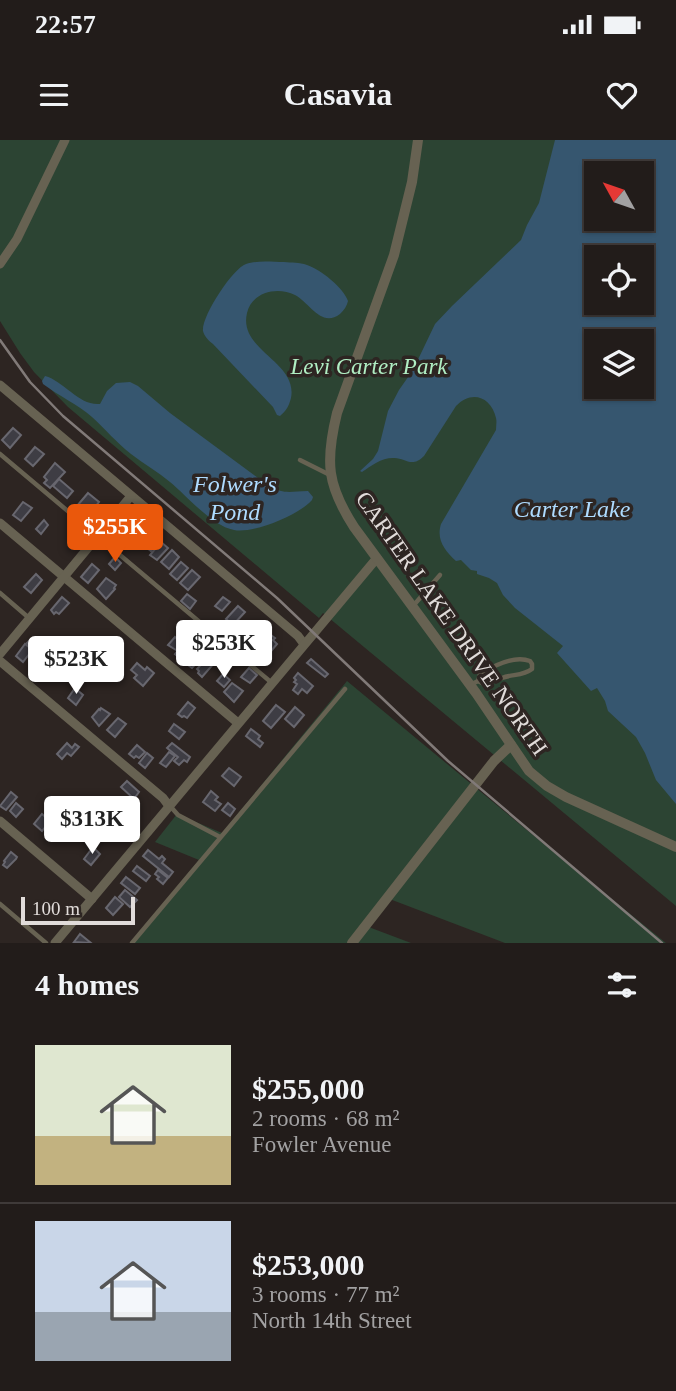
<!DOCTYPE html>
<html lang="en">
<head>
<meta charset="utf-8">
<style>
  body { margin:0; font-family:Georgia,serif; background:#2a2523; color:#f1f3f6; height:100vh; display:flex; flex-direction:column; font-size:26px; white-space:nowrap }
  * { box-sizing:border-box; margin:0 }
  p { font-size:23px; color:#a2a1a2 }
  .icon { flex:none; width:38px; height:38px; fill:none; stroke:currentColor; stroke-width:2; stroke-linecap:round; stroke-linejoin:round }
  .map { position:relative; height:803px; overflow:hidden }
  .side { display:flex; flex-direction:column; background:#221c1a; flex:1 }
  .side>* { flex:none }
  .needle { width:46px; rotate:310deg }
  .tools { position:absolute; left:584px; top:21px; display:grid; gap:14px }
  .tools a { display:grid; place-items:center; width:70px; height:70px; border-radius:0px; background:#221c1a; box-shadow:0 2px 5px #0004,0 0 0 2px #3f3a39; font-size:35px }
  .scale { position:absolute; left:21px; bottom:18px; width:114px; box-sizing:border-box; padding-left:7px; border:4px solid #e1dcda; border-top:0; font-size:19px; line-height:24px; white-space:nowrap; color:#e1dcda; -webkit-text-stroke:5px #2d2522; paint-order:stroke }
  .price { position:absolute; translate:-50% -60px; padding:0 16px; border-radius:7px; background:#fff; color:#222; font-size:23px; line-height:46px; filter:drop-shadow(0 2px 4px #0008) }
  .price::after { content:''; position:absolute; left:50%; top:42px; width:21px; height:16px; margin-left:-10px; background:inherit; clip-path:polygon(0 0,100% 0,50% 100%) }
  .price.selected { background:#ea580c; color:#fff }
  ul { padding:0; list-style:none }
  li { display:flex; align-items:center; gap:21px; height:175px; padding:0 35px }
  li+li { border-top:2px solid #3f3a39 }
  li span { display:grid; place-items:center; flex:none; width:196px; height:140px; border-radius:0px; color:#555 }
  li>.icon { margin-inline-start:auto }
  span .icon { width:84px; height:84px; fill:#fffc; stroke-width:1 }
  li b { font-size:30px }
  h2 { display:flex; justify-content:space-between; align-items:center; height:84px; padding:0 35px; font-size:30px }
  .status { display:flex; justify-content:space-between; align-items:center; height:49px; padding:0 35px; background:#221c1a; direction:ltr }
  .status svg { height:19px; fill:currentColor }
  header { display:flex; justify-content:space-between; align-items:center; height:91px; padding:0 35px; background:#221c1a; font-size:32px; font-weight:600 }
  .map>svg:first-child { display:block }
  .green { fill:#2c4433; fill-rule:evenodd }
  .water { fill:#36566f; fill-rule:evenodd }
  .building { fill:#3e3d44; stroke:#68676f; stroke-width:2 }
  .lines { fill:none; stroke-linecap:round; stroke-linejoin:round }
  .service { stroke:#676252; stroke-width:4.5 }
  .minor { stroke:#676252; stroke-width:9 }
  .tertiary { stroke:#676252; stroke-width:10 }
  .rail { stroke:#817a78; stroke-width:2.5 }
  .labels { text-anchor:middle; stroke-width:7; stroke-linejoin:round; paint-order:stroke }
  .park-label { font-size:23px; font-style:italic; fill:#b0eec3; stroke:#2d2522 }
  .street-label { font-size:23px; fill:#e1dcda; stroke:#2d2522 }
  .water-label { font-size:24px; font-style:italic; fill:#aedbff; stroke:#2d2522 }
</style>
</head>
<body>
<div class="status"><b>22:57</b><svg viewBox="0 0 49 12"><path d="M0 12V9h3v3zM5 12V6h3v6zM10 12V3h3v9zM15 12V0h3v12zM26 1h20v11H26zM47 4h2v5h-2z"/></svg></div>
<header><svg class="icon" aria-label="menu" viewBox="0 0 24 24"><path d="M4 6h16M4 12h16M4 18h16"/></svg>Casavia<svg class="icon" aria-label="heart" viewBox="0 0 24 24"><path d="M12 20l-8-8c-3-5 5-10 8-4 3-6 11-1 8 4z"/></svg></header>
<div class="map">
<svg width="676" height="803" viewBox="0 0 676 803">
  <rect width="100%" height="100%" fill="#2d2522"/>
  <g class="green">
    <path d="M0,0H676V766L323,473L319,478L68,267L34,232L20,213L0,181ZM597,33H642V79H597ZM597,117H642V163H597ZM597,201H642V247H597Z"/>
    <polygon points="347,541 528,691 666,803 505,803 387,758 366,786 411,803 131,803 199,720 155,702 177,674 222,693"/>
  </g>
  <g class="water">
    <path d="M555,0H676V664L656,640L645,613L636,597L608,571L605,561L597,548L591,551L557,513L563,506L515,468L503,455L497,443L489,438L477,434V431L471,430L461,420L456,421C445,411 436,400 441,384L496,290C496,286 497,282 496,278C491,256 471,250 456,266L424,316C411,329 405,317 393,318C381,318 371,326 362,332L360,331L373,319L378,311L388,271L399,250L413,230L435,184L452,166L521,100L527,85L539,63ZM642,33V79H597V33ZM642,117V163H597V117ZM642,201V247H597V201Z"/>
    <path d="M284,122C292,123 299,122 307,125C320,129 344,148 348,161C347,166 344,170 340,174C321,188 310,163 295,155C277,146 252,152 247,173C238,211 298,221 291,258C289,266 286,271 280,276L277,275L273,267L213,204C209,201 204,196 203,191C201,177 233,128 246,124C257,120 273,122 284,122Z"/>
    <path d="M45,236C64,241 79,266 100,264L107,251L116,243L130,242L138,246L170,273L269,346C285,355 291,351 308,351L313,357L312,360C299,375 253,394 234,390C212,386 187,356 170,342C158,332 144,324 131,314C117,303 105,289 92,277C77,264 59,256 43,244L42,241Z"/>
  </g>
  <g class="building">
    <polygon points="13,288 21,295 10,308 2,300"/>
    <polygon points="35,307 44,314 33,326 25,319"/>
    <polygon points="55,323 65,332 50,348 44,343 47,340 44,337"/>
    <polygon points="59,339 73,351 67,358 53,346"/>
    <polygon points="88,353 99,362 88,376 77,366"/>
    <polygon points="23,362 32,368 21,381 13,375"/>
    <polygon points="44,380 48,385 41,394 36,389"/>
    <polygon points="149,396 157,403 151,411 142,404"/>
    <polygon points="161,402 168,408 157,420 150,415"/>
    <polygon points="172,410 179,417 169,429 161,422"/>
    <polygon points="115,417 121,423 115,430 109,424"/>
    <polygon points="181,422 188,428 177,440 170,434"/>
    <polygon points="92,424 99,430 88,443 81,437"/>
    <polygon points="192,430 200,437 188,450 180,443"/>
    <polygon points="36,434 42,440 31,453 24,447"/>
    <polygon points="106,438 116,445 114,448 115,449 106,459 97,449"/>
    <polygon points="187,454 196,461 190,469 181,461"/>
    <polygon points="62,457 69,463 59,474 56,472 54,474 51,470"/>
    <polygon points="223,457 230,462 222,471 215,466"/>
    <polygon points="238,466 245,472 233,485 226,479"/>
    <polygon points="267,492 275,498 273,500 277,504 272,510 260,500"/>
    <polygon points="175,497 182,503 176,510 168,505"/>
    <polygon points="31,499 37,504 23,522 16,516 25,504 29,507 31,506 27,503"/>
    <polygon points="187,499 194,505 182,520 175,514"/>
    <polygon points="113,503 120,509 112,518 105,512"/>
    <polygon points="195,509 203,516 192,528 184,522"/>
    <polygon points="209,516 215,522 202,537 198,533 199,531 197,529"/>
    <polygon points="311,519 328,534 325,537 307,523"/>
    <polygon points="137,523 145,530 147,527 154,533 143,546 134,538 137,535 131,530"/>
    <polygon points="249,528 257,535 250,543 241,537"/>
    <polygon points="298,533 313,546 307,553 302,549 298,554 293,550 297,544 294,542 296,540 294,538"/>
    <polygon points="223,534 230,540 224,547 217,541"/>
    <polygon points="232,543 243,551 234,562 224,552"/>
    <polygon points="75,548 83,555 76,565 68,558"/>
    <polygon points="188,562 195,568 187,578 184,576 182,577 178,574"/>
    <polygon points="276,565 285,572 271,588 263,581"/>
    <polygon points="295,567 304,575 294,587 285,579"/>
    <polygon points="101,568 110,574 99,586 92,577 99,569 100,570"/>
    <polygon points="118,578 126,584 115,597 107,590"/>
    <polygon points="174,584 185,592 179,599 169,591"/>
    <polygon points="251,589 260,596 258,599 263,603 260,607 246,596"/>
    <polygon points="67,603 72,608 75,604 79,607 71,616 67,613 62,619 57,614"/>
    <polygon points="172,603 190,617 187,622 184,620 179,625 174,621 178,617 167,608"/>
    <polygon points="137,605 145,612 139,618 136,616 134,618 129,614"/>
    <polygon points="169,612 175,616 166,627 160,623"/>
    <polygon points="147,613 153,618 145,628 139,623"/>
    <polygon points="229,628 241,637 234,646 222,636"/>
    <polygon points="127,641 139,652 134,659 121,647"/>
    <polygon points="211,651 218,657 215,660 221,664 215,671 203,662"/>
    <polygon points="11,652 17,657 6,670 0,666"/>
    <polygon points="16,663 23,669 16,677 10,671"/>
    <polygon points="228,663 235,669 230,676 222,670"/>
    <polygon points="42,674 50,681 42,691 34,684"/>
    <polygon points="93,707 100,714 91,725 84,719"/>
    <polygon points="148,710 159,719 162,716 165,719 162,723 173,732 169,737 143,716"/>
    <polygon points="11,712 17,717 16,719 7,728 3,725 5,722 4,721"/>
    <polygon points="137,726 150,736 146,741 133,731"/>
    <polygon points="158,730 168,738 163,744 157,739 159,737 155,734"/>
    <polygon points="126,737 140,748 135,754 121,743"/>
    <polygon points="125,750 137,760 130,767 119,757"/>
    <polygon points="115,757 123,764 113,775 106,768"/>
    <polygon points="80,794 91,803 74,802"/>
  </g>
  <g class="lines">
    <g class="service">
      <polyline points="0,314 272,543"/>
      <polyline points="300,320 330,335"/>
      <polyline points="0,453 29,478"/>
      <polyline points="413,466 440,435"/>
      <path d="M470,545L478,541L484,544C491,543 495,540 502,538C512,534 523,536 532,529V524L530,521C515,515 493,526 480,534L478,541"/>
      <polyline points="171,667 178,675 220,697"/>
      <polyline points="0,764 46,803"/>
      <polyline points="132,803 345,549"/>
    </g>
    <g class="minor">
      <polyline points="0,124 17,99 65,0"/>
      <polyline points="0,245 298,496 304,504"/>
      <polyline points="0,383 238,583"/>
      <polyline points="0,514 131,356"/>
      <polyline points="0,521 163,658 169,666"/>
      <polyline points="0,681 92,759"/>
      <polyline points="55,803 377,418"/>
    </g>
    <g class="tertiary">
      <path d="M418,0L412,42L394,115L337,273C325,322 327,345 354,387L476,553L529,631L547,646L566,657L676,707"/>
      <polyline points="352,803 494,621 511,605"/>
    </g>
    <polyline class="rail" points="0,200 30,242 63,276 277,458 448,621 662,803"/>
  </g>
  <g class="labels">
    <g class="park-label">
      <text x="369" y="234">Levi Carter Park</text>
    </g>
    <g class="street-label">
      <text transform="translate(452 483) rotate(55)" y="8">CARTER LAKE DRIVE NORTH</text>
    </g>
    <g class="water-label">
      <text x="235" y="352">Folwer's<tspan x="235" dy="28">Pond</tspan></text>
      <text x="572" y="377">Carter Lake</text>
    </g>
  </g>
</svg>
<div class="tools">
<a><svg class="needle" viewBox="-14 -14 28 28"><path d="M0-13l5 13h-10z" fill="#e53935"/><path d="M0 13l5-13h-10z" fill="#a2a1a2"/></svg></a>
<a><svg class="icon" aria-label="locate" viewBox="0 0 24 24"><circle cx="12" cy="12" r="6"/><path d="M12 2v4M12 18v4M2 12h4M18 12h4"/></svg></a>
<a><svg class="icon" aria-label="layers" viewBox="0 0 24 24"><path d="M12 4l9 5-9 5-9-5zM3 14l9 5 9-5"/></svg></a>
</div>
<div class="scale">100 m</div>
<b class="price selected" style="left:115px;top:424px">$255K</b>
<b class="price" style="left:224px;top:540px">$253K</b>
<b class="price" style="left:76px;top:556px">$523K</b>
<b class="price" style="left:92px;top:716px">$313K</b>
</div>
<section class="side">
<h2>4 homes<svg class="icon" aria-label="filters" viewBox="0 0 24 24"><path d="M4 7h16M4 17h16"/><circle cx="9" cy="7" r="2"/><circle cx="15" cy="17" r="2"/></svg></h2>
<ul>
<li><span style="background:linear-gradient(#dfe7d0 65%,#c2b280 0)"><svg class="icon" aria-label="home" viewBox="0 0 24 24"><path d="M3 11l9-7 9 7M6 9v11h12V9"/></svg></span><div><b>$255,000</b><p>2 rooms · 68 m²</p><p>Fowler Avenue</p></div></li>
<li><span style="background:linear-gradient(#c9d6e8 65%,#9aa5b1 0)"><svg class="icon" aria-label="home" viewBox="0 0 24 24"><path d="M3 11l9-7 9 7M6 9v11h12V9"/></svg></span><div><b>$253,000</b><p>3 rooms · 77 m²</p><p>North 14th Street</p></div></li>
</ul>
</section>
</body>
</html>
